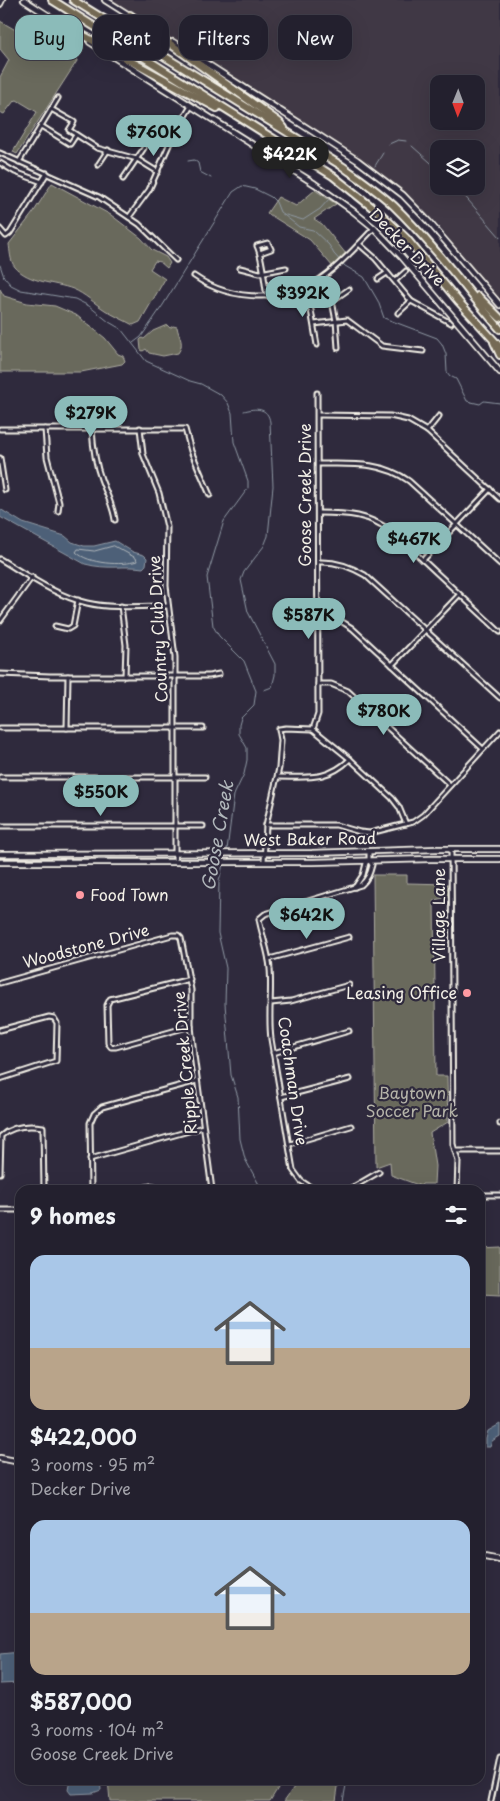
<!DOCTYPE html>
<html lang="en">
<head>
<meta charset="utf-8">
<style>
  body { margin:0; font-family:"Playpen Sans",sans-serif; background:#2f2d3a; color:#f1f3f6; height:100vh; display:flex; flex-direction:column; font-size:19px; white-space:nowrap }
  * { box-sizing:border-box; margin:0 }
  p { font-size:16px; color:#a3a3aa }
  .icon { flex:none; width:28px; height:28px; fill:none; stroke:currentColor; stroke-width:2; stroke-linecap:round; stroke-linejoin:round }
  .map { position:relative; flex:1; overflow:hidden }
  .sheet { position:absolute; left:15px; top:1185px; width:470px; height:600px; display:flex; flex-direction:column; background:#23202e; border-radius:15px; box-shadow:0 5px 20px #0002,0 0 0 1px #403e4a }
  .sheet>* { flex:none }
  .guide { position:absolute; left:15px; top:15px; width:470px; height:45px; display:flex; gap:10px }
  .needle { width:32px; rotate:181deg }
  .controls { position:absolute; left:430px; top:75px; display:grid; gap:10px }
  .controls a { display:grid; place-items:center; width:55px; height:55px; border-radius:10px; background:#23202e; box-shadow:0 5px 20px #0002,0 0 0 1px #403e4a; font-size:25px }
  .price { position:absolute; translate:-50% -42px; padding:0 11px; border-radius:18px; background:#8bbbb9; color:#111; font-size:16px; line-height:32px; filter:drop-shadow(0 1px 2px #0008) }
  .price::after { content:''; position:absolute; left:50%; top:30px; width:15px; height:11px; margin-left:-8px; background:inherit; clip-path:polygon(0 0,100% 0,50% 100%) }
  .price.selected { background:#222; color:#fff }
  ul { padding:0; list-style:none }
  li { display:grid; align-content:center; gap:10px; height:265px; padding:0 15px }
  li span { display:grid; place-items:center; height:155px; border-radius:15px; color:#555 }
  li>.icon { margin-inline-start:auto }
  span .icon { width:90px; height:90px; fill:#fffc; stroke-width:1 }
  li b { font-size:21px }
  h2 { display:flex; justify-content:space-between; align-items:center; height:60px; padding:0 15px; font-size:21px }
  .pill { padding:0 18px; border-radius:15px; background:#23202e; box-shadow:0 5px 20px #0002,0 0 0 1px #403e4a; font-size:18px; line-height:45px }
  .pill.selected { background:#8bbbb9; color:#111 }
  .map>svg:first-child { display:block }
  .built { fill:#403844; fill-rule:evenodd }
  .green { fill:#69695b; stroke:#aeada2 }
  .water { fill:#4d6078; stroke:#909aa5 }
  .lines { fill:none; stroke-linecap:round; stroke-linejoin:round }
  .shore { stroke:#b1b7bb; stroke-width:1 }
  .stream { stroke:#909aa5; stroke-width:1 }
  .street-casing { stroke:#f4f1e8; stroke-width:7 }
  .secondary-casing { stroke:#f4f1e8; stroke-width:8 }
  .highway-casing { stroke:#f4f1e8; stroke-width:10 }
  .street { stroke:#2f2a3d; stroke-width:3 }
  .secondary { stroke:#2f2a3d; stroke-width:4.5 }
  .highway { stroke:#756b55; stroke-width:6 }
  .poi-dot { fill:#ff9aa2; stroke:#2f2a3d; stroke-width:2 }
  .labels { text-anchor:middle; stroke-width:4.5; stroke-linejoin:round; paint-order:stroke }
  .street-label { font-size:16px; fill:#f4f1e8; stroke:#2f2a3d }
  .poi-label { font-size:16px; fill:#f4f1e8; stroke:#2f2a3d; text-anchor:start }
  .park-label { font-size:16px; fill:#b5b4a9; stroke:#2f2a3d }
  .water-label { font-size:18px; font-style:italic; fill:#b1b7bb; stroke:#2f2a3d }
</style>
</head>
<body>
<div class="map">
<svg width="500" height="1801" viewBox="0 0 500 1801">
  <rect width="100%" height="100%" fill="#2f2a3d"/>
  <filter id="ink" filterUnits="userSpaceOnUse"><feTurbulence type="fractalNoise" baseFrequency=".02" numOctaves="2"/><feDisplacementMap in="SourceGraphic" scale="10" xChannelSelector="R" yChannelSelector="G"/><feConvolveMatrix kernelMatrix="1 2 1 2 8 2 1 2 1" color-interpolation-filters="sRGB"/></filter>
  <g filter="url(#ink)">
    <path class="built" d="M109,0H500V302L438,225L412,199L383,176L351,152ZM439,84H476V121H439ZM439,149H476V186H439Z"/>
    <g class="green">
      <polygon points="44,17 51,22 51,29 54,33 58,34 63,31 67,32 66,37 68,40 72,39 76,47 77,61 17,154 13,152 14,150 37,112 17,100 14,101 4,114 0,112 0,77 9,60 0,49 0,21 26,36 40,19"/>
      <path d="M52,183L111,215L141,238L152,250L166,257L170,263L167,268L160,262L155,261L150,269L165,279L140,322L133,325C124,320 114,316 105,310C94,303 85,294 73,289C54,282 29,283 15,267C10,261 10,251 9,244L33,213Z"/>
      <polygon points="315,190 336,204 314,219 322,224 346,254 333,267 310,240 267,213 278,197 296,206"/>
      <polygon points="0,289 4,296 27,303 55,306 76,315 105,338 118,354 123,356 125,361 122,364 81,372 0,372"/>
      <path d="M167,325L170,328L173,326L177,327C179,338 185,343 178,353L163,356L149,353L146,349L143,351L141,350L140,340L142,338L144,339L153,331Z"/>
      <polygon points="373,875 407,875 407,883 448,884 448,897 434,900 436,1076 447,1076 448,1122 430,1133 435,1166 434,1184 422,1184 421,1186 391,1175 390,1162 376,1167"/>
      <polygon points="500,1247 500,1295 480,1294 480,1248"/>
      <polygon points="108,1780 283,1780 270,1801 110,1801"/>
      <polygon points="299,1780 339,1780 336,1801 284,1801"/>
    </g>
    <g class="water">
      <path d="M0,509L23,523L65,536L72,542L84,546H94L115,541L133,552L144,555L147,558L146,565L143,568C124,565 107,570 85,564L0,517Z"/>
      <polygon points="500,1424 500,1436 492,1441 490,1447 486,1447 486,1439 488,1431"/>
      <polygon points="20,1652 20,1683 0,1684 0,1654"/>
      <polygon points="70,1780 100,1780 101,1790 93,1793 71,1794 68,1790"/>
    </g>
    <g class="lines">
      <path class="shore" d="M114,546L136,558L137,561C122,566 88,564 76,552L78,549L94,551Z"/>
      <g class="stream">
        <polyline points="389,144 398,140 406,141"/>
        <polyline points="412,146 439,170"/>
        <polyline points="188,161 194,160 198,163 200,172 211,178"/>
        <polyline points="375,166 383,153"/>
        <polyline points="456,186 500,237"/>
        <polyline points="286,215 303,220 320,209 330,198"/>
        <polyline points="0,265 4,277 11,285 21,290 75,299 89,306 109,322 121,329 146,361 190,381 201,384 221,395 228,403 232,413 234,442 248,481 248,488 243,495 224,521 207,577 213,626 219,636 244,661 256,691 254,705 241,718 239,725 239,734 247,748 247,760 244,774 234,795 227,850"/>
        <polyline points="133,343 141,337 163,305 233,192 242,186 255,189 271,197 276,202 280,212 299,227 313,230 329,245 334,254 345,266 364,277 378,301 384,318 437,338 442,344 446,354 447,372 450,376 456,379 467,401 480,404 484,401 500,403"/>
        <path d="M244,411C255,408 268,407 270,422L273,486L268,536L264,546L244,572L241,580L248,612L275,664V675L272,687L264,690"/>
        <polyline points="223,864 219,881 218,933 226,968 225,1004 231,1075 238,1097 240,1139 245,1159 262,1190"/>
        <polyline points="343,1801 347,1780"/>
      </g>
      <defs>
        <g id="street">
          <polyline points="51,109 74,122 69,130 97,148 137,159 158,172"/>
          <polyline points="41,126 70,144 76,135"/>
          <polyline points="0,153 99,197 139,224 176,260"/>
          <polyline points="19,162 58,98"/>
          <polyline points="0,163 15,172 42,182"/>
          <polyline points="98,165 108,150"/>
          <polyline points="123,179 144,148"/>
          <polyline points="129,217 149,190 173,136 191,106"/>
          <polyline points="0,229 6,236 10,233 47,173"/>
          <polyline points="359,244 375,258 411,301 451,323"/>
          <path d="M260,253L271,249L268,243L257,246C263,258 264,282 267,296"/>
          <polyline points="240,268 260,273 286,268"/>
          <path d="M194,276C231,302 291,304 327,274C344,261 359,244 374,228"/>
          <polyline points="378,279 387,273"/>
          <polyline points="395,281 406,271"/>
          <polyline points="302,288 311,310 317,345"/>
          <polyline points="398,313 411,301"/>
          <polyline points="314,324 347,320 382,346 423,351"/>
          <polyline points="338,348 336,321 332,301 349,289"/>
          <polyline points="318,415 390,416 408,420 427,431 500,499"/>
          <polyline points="140,428 143,454 159,493 167,527 166,586 175,657 175,862"/>
          <polyline points="0,429 185,429 191,451 210,495"/>
          <polyline points="45,429 47,457 59,503 58,511"/>
          <path d="M92,429C93,446 95,463 101,479C106,493 113,505 115,520"/>
          <polyline points="427,431 439,416"/>
          <polyline points="0,458 5,490"/>
          <path d="M318,464C351,464 381,461 409,481L500,564"/>
          <path d="M318,513C348,513 369,514 394,533L500,632"/>
          <path d="M0,559C27,575 56,596 87,603C112,609 142,606 168,606"/>
          <polyline points="423,560 490,489"/>
          <path d="M318,562C335,561 350,566 365,575L500,698"/>
          <polyline points="121,606 126,645 125,676"/>
          <polyline points="318,617 336,618 352,628 483,749"/>
          <polyline points="0,621 32,577"/>
          <polyline points="55,626 68,629 73,626 78,600"/>
          <polyline points="392,665 459,595"/>
          <polyline points="0,674 50,676 209,676 219,674"/>
          <polyline points="318,684 331,684 348,691 450,785"/>
          <polyline points="0,728 203,728"/>
          <polyline points="67,728 68,676"/>
          <polyline points="313,729 350,759 392,798 399,807 406,824"/>
          <polyline points="0,777 205,777"/>
          <path d="M278,777C307,777 328,781 350,759"/>
          <polyline points="266,825 336,825 360,832 370,833 413,822 423,815 500,731"/>
          <polyline points="0,826 203,826"/>
          <polyline points="451,849 453,1144 458,1161 457,1190"/>
          <polyline points="264,862 266,825 279,768 281,740 279,729 286,728 313,729 318,714 317,393"/>
          <polyline points="355,887 363,875 366,863 369,860"/>
          <polyline points="269,959 349,937"/>
          <polyline points="190,979 110,999 107,1005 108,1043 111,1047 116,1047 191,1026"/>
          <polyline points="0,983 172,935 178,935 181,938 191,990 191,1026 194,1055 212,1190"/>
          <polyline points="271,1003 291,1001 349,985"/>
          <polyline points="0,1030 49,1017 54,1018 57,1023 56,1061 0,1079"/>
          <polyline points="273,1053 349,1031"/>
          <polyline points="281,1097 350,1079"/>
          <polyline points="500,1123 500,1124"/>
          <polyline points="290,1144 351,1126"/>
          <polyline points="456,1151 500,1151"/>
          <polyline points="90,1159 203,1127"/>
          <path d="M0,1173L1,1136C12,1126 29,1125 43,1127L44,1190"/>
          <polyline points="91,1190 90,1123 94,1114 102,1107 197,1081"/>
          <path d="M141,1190C147,1185 155,1184 161,1190"/>
          <path d="M315,1190L301,1181L293,1170L271,1039C268,1016 272,992 270,969C269,952 262,936 259,919L265,914L361,885C368,879 370,873 372,865L369,860V851"/>
          <polyline points="348,1190 379,1172"/>
          <polyline points="480,1195 500,1195"/>
          <polyline points="0,1210 20,1210"/>
          <polyline points="491,1801 500,1758"/>
        </g>
        <g id="secondary">
          <polyline points="24,0 63,25"/>
          <polyline points="105,0 132,17"/>
          <polyline points="0,4 2,0"/>
          <polyline points="90,42 315,184 353,211 374,228 402,257 500,372"/>
          <polyline points="173,42 357,160 403,195 429,222 500,305"/>
          <polyline points="0,854 312,853 437,849 500,849"/>
          <polyline points="0,862 313,862 430,859 500,859"/>
          <polyline points="0,1458 20,1462"/>
          <polyline points="480,1555 500,1559"/>
        </g>
        <g id="highway">
          <polyline points="52,0 333,176 383,216 406,238 459,302 500,347"/>
          <path d="M73,0L342,166C360,179 378,191 394,206C433,244 465,288 500,329"/>
          <polyline points="130,15 279,122 284,128"/>
          <polyline points="62,24 217,108"/>
          <polyline points="478,296 500,318"/>
          <polyline points="494,342 500,355"/>
        </g>
      </defs>
      <use href="#street" class="street-casing"/>
      <use href="#secondary" class="secondary-casing"/>
      <use href="#highway" class="highway-casing"/>
      <use href="#street" class="street"/>
      <use href="#secondary" class="secondary"/>
      <use href="#highway" class="highway"/>
    </g>
  </g>
  <g class="poi-dot">
    <circle cx="80" cy="895" r="5"/>
    <circle cx="467" cy="993" r="5"/>
  </g>
  <g class="labels">
    <g class="street-label">
      <text transform="translate(407 247) rotate(46)" y="6">Decker Drive</text>
      <text transform="translate(305 495) rotate(-90)" y="6">Goose Creek Drive</text>
      <text transform="translate(158 629) rotate(-93)" y="6">Country Club Drive</text>
      <text transform="translate(310 839) rotate(-1)" y="6">West Baker Road</text>
      <text transform="translate(439 915) rotate(-90)" y="6">Village Lane</text>
      <text transform="translate(86 946) rotate(-15)" y="6">Woodstone Drive</text>
      <text transform="translate(185 1063) rotate(-95)" y="6">Ripple Creek Drive</text>
      <text transform="translate(293 1081) rotate(82)" y="6">Coachman Drive</text>
    </g>
    <g class="poi-label">
      <text x="90" y="901">Food Town</text>
      <text x="457" y="999" text-anchor="end">Leasing Office</text>
    </g>
    <g class="park-label">
      <text x="412" y="1099">Baytown<tspan x="412" dy="18">Soccer Park</tspan></text>
    </g>
    <g class="water-label">
      <text transform="translate(218 836) rotate(-80)" y="6">Goose Creek</text>
    </g>
  </g>
</svg>
<div class="controls">
<a><svg class="needle" viewBox="-14 -14 28 28"><path d="M0-13l5 13h-10z" fill="#e53935"/><path d="M0 13l5-13h-10z" fill="#a3a3aa"/></svg></a>
<a><svg class="icon" aria-label="layers" viewBox="0 0 24 24"><path d="M12 4l9 5-9 5-9-5zM3 14l9 5 9-5"/></svg></a>
</div>
<b class="price" style="left:154px;top:157px">$760K</b>
<b class="price selected" style="left:290px;top:179px">$422K</b>
<b class="price" style="left:303px;top:318px">$392K</b>
<b class="price" style="left:91px;top:438px">$279K</b>
<b class="price" style="left:414px;top:564px">$467K</b>
<b class="price" style="left:309px;top:640px">$587K</b>
<b class="price" style="left:384px;top:736px">$780K</b>
<b class="price" style="left:101px;top:817px">$550K</b>
<b class="price" style="left:307px;top:940px">$642K</b>
<div class="guide">
<a class="pill selected">Buy</a>
<a class="pill">Rent</a>
<a class="pill">Filters</a>
<a class="pill">New</a>
</div>
<section class="sheet">
<h2>9 homes<svg class="icon" aria-label="filters" viewBox="0 0 24 24"><path d="M4 7h16M4 17h16"/><circle cx="9" cy="7" r="2"/><circle cx="15" cy="17" r="2"/></svg></h2>
<ul>
<li><span style="background:linear-gradient(#a9c7e8 60%,#b9a48a 0)"><svg class="icon" aria-label="home" viewBox="0 0 24 24"><path d="M3 11l9-7 9 7M6 9v11h12V9"/></svg></span><div><b>$422,000</b><p>3 rooms · 95 m²</p><p>Decker Drive</p></div></li>
<li><span style="background:linear-gradient(#a9c7e8 60%,#b9a48a 0)"><svg class="icon" aria-label="home" viewBox="0 0 24 24"><path d="M3 11l9-7 9 7M6 9v11h12V9"/></svg></span><div><b>$587,000</b><p>3 rooms · 104 m²</p><p>Goose Creek Drive</p></div></li>
</ul>
</section>
</div>
</body>
</html>
